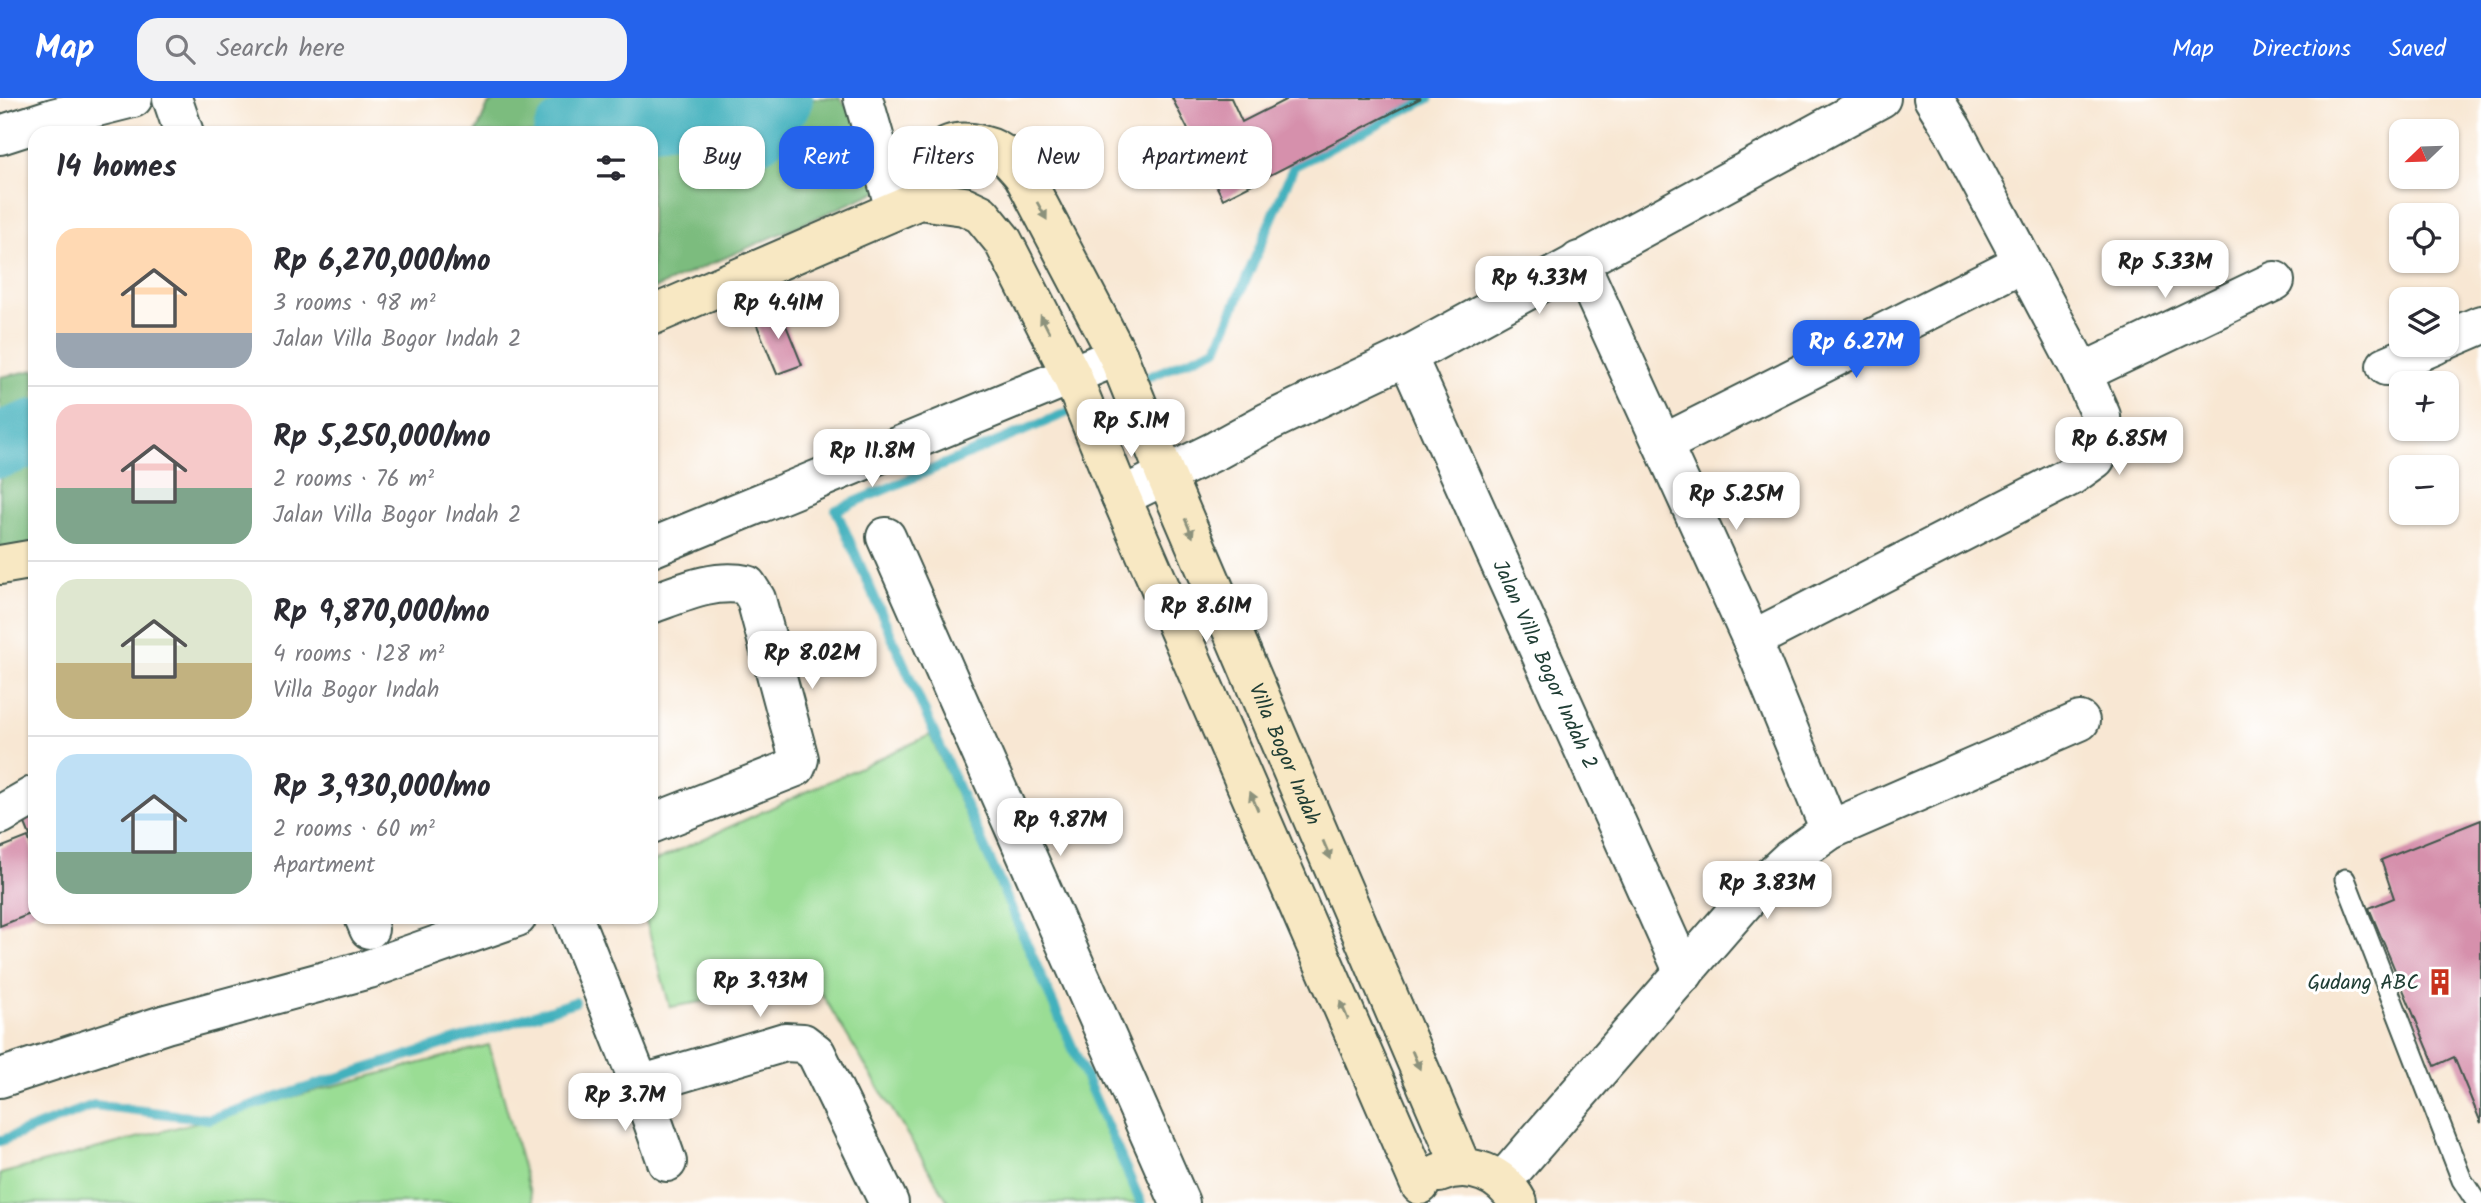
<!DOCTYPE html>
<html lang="en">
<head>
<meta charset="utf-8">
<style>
  body { margin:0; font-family:Kalam,sans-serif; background:#f2f2f3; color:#2b2b33; height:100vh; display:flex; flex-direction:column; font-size:26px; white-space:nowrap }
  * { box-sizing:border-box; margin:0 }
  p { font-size:23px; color:#7c7c81 }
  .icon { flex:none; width:38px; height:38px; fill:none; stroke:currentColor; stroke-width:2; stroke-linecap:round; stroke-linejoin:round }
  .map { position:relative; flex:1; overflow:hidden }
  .drawer { position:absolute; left:28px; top:28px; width:630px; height:798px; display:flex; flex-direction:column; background:#fff; border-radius:21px; box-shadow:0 2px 5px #0004 }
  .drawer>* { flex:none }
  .hud { position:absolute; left:679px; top:28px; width:665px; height:63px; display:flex; gap:14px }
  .needle { width:46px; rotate:247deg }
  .fabs { position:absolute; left:2389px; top:21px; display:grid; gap:14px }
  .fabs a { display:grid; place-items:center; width:70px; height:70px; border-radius:14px; background:#fff; box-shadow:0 2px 5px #0004; font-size:35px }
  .price { position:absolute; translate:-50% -60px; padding:0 16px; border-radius:14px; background:#fff; color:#222; font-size:23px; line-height:46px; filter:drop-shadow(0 2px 4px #0008) }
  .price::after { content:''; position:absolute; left:50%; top:42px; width:21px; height:16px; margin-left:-10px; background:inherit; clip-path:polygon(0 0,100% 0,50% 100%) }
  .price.current { background:#2563eb; color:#fff }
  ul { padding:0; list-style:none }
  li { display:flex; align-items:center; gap:21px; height:175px; padding:0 28px }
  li+li { border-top:2px solid #e1e1e2 }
  li span { display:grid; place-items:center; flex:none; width:196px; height:140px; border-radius:21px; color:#555 }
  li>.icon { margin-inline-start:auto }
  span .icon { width:84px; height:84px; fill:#fffc; stroke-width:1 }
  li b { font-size:30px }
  h2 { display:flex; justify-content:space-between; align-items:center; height:84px; padding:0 28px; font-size:30px }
  .pill { padding:0 24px; border-radius:21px; background:#fff; box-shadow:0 2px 5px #0004; font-size:24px; line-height:63px }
  .pill.current { background:#2563eb; color:#fff }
  header { display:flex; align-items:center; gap:42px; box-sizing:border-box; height:98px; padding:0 35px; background:#2563eb; color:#fff }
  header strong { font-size:33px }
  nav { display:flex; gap:38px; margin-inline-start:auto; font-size:24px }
  .search { width:490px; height:63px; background:#f2f2f3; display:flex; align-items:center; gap:18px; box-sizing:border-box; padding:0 24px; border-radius:21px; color:#7c7c81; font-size:26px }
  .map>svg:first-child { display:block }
  .green { fill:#9add94; stroke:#5c8d64; stroke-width:2 }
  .forest { fill:#7bbc7e; stroke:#4d7c59; stroke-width:2 }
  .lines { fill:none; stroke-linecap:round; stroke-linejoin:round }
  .stream { stroke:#42b1bd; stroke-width:10 }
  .river { stroke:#42b1bd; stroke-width:66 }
  .building { fill:#d690ac }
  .lane-casing { stroke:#40564c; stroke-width:23 }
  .street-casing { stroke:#40564c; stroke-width:42 }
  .secondary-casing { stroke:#40564c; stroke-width:42 }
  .lane { stroke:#fff; stroke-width:19 }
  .street { stroke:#fff; stroke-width:38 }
  .secondary { stroke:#f8e8c3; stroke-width:38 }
  .oneway { fill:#8c927c }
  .labels { text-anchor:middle; stroke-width:6; stroke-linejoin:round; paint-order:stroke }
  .street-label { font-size:21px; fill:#1f3d34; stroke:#fff }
  .poi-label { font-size:21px; fill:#1f3d34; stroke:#fff; text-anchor:end }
</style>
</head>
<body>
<header>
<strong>Map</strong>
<div class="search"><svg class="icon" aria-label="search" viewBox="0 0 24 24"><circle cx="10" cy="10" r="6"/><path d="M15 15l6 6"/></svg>Search here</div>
<nav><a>Map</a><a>Directions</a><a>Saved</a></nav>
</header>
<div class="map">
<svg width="2481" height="1105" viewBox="0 0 2481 1105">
  <rect width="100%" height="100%" fill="#fff"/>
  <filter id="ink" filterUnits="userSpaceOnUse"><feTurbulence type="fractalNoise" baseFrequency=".0143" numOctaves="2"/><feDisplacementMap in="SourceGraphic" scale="14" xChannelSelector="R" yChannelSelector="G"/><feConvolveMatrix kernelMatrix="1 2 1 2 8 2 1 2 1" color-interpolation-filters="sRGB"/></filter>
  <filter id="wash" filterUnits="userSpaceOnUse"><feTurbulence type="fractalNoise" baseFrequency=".00686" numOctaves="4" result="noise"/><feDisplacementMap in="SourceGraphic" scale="28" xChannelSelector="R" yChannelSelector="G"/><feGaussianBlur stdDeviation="1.57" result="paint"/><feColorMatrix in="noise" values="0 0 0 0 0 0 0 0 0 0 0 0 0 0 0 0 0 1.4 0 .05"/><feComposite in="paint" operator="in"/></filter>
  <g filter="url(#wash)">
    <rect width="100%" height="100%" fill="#f8e7d3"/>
    <g class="green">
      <polygon points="930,637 1140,1105 949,1105 815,885 670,909 645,819 651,819 651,765"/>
      <polygon points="489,947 533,1105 0,1105 0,1076"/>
    </g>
    <g class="forest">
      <polygon points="499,0 839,0 915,77 651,192 651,35 476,35 488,7"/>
      <polygon points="35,272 35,461 0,476 0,279"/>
    </g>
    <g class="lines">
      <g class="stream">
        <polyline points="1144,281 1217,250 1294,68 1429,0"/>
        <polyline points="1073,312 836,412 1141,1105"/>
        <polyline points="0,1043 94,1007 209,1021 575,904"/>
      </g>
      <g class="river">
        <polyline points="566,35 580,29 674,14 728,22 756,32 780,0"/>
        <polyline points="0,347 35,334"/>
      </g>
    </g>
    <g id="blocks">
      <g class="building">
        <polygon points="1172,0 1231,0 1242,24 1289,0 1421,0 1223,101"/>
        <polygon points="779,210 802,267 777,276 754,220"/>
        <polygon points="35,707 35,750 20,713"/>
        <polygon points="2481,722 2481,1025 2454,959 2435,968 2369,810 2394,800 2381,762"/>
        <polygon points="28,739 35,759 35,814 0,828 0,750"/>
      </g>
    </g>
  </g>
  <g filter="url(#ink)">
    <use href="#blocks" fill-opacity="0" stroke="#40564c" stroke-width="2"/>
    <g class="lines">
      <defs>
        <polyline id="lane" points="2345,781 2462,1082 2477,1105"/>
        <g id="street">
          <polyline points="172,0 184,35"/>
          <polyline points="863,0 895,111"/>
          <polyline points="0,37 53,20 133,0"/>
          <polyline points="1579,163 1752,542 1830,732"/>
          <polyline points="2446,242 2481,227"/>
          <path id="s1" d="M1407,258L1684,875"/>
          <polyline points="2386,268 2435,247"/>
          <polyline points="2082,275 2275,183"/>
          <polyline points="1663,346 2022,165"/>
          <polyline points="1121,399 1217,352 1268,324 1407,258 1881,0"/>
          <polyline points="886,439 1180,1105"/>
          <polyline points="651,450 1118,258"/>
          <path d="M651,506C682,495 714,480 747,487L756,501L799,661L796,669L651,726"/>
          <polyline points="1752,542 2071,378 2095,361 2103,347 2101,318 2082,275 1953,32 1933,0"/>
          <polyline points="0,717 35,697"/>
          <polyline points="364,819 369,831"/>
          <polyline points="573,819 640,987 785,944 803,945 816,955 889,1105"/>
          <polyline points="0,980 166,926 369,871 517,819"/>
          <polyline points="640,987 667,1064"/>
          <polyline points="1502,1084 1748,800 1791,760 1830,732 2080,623"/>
        </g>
        <g id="secondary">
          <path id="s2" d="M919,102C925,86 929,64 941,52C957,38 988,46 1004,57C1011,62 1017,70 1023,77L1118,258L1166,378L1462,1070"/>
          <polyline points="651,218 919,102 964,108 981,116 1003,143 1072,278 1121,399 1420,1087"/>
          <polyline points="0,467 35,461"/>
          <path d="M1439,1075C1469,1062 1503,1076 1518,1105"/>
        </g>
      </defs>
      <use href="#lane" class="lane-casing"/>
      <use href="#street" class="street-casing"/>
      <use href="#secondary" class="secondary-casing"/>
      <use href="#lane" class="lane"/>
      <use href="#street" class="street"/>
      <use href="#secondary" class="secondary"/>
    </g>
    <defs><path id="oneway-solid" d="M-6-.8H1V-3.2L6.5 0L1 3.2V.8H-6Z" transform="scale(1.75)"/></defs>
    <g class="oneway">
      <use href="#oneway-solid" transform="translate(1042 113) rotate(61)"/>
      <use href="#oneway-solid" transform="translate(1045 226) rotate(-117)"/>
      <use href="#oneway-solid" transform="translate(1189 430) rotate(67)"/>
      <use href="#oneway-solid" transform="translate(1254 703) rotate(-113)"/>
      <use href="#oneway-solid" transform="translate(1327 752) rotate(67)"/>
      <use href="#oneway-solid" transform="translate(1344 912) rotate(-113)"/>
      <use href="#oneway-solid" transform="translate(1416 962) rotate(67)"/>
    </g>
  </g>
  <defs>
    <symbol id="building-bare" viewBox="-9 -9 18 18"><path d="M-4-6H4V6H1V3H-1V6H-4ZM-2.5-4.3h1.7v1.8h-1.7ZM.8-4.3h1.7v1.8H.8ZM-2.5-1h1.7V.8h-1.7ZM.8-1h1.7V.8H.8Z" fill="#c8321e" stroke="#fff" stroke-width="2.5" paint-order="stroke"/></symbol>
  </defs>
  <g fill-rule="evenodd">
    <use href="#building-bare" x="2421" y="865" width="38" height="38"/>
  </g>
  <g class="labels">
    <g class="street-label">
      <text dy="7" stroke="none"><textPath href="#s1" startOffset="338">Jalan Villa Bogor Indah 2</textPath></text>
      <text dy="7" stroke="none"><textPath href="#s2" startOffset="786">Villa Bogor Indah</textPath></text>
    </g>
    <g class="poi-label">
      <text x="2419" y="891">Gudang ABC</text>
    </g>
  </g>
</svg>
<div class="fabs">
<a><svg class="needle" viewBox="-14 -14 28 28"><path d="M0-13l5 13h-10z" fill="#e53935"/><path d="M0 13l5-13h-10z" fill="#7c7c81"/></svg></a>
<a><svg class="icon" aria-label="locate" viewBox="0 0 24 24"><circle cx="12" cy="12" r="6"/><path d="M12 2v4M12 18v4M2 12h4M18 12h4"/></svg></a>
<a><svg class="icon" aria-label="layers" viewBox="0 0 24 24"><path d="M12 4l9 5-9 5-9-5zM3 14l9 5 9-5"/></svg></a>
<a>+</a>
<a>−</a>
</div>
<b class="price" style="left:2165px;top:202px">Rp 5.33M</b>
<b class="price" style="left:1539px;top:218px">Rp 4.33M</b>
<b class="price" style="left:778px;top:243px">Rp 4.41M</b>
<b class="price current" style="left:1856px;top:282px">Rp 6.27M</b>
<b class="price" style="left:1131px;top:361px">Rp 5.1M</b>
<b class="price" style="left:2119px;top:379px">Rp 6.85M</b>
<b class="price" style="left:872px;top:391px">Rp 11.8M</b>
<b class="price" style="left:1736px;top:434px">Rp 5.25M</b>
<b class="price" style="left:1206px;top:546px">Rp 8.61M</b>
<b class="price" style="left:812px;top:593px">Rp 8.02M</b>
<b class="price" style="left:1060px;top:760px">Rp 9.87M</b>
<b class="price" style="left:1767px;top:823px">Rp 3.83M</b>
<b class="price" style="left:760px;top:921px">Rp 3.93M</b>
<b class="price" style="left:625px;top:1035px">Rp 3.7M</b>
<div class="hud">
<a class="pill">Buy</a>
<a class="pill current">Rent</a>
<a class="pill">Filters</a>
<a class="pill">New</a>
<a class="pill">Apartment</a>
</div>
<section class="drawer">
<h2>14 homes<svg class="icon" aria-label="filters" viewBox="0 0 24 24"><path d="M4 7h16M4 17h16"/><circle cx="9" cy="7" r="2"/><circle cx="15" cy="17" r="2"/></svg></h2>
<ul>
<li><span style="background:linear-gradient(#ffd9b3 75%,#9aa5b1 0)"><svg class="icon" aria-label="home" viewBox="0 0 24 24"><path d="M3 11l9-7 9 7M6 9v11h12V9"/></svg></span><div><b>Rp 6,270,000/mo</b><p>3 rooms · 98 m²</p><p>Jalan Villa Bogor Indah 2</p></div></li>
<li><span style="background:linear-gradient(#f6c9c9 60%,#7fa58c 0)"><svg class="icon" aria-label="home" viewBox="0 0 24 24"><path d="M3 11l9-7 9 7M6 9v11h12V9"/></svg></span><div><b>Rp 5,250,000/mo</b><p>2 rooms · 76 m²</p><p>Jalan Villa Bogor Indah 2</p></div></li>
<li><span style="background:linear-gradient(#dfe7d0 60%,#c2b280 0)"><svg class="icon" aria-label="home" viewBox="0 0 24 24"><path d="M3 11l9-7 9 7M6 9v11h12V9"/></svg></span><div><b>Rp 9,870,000/mo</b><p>4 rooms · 128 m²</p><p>Villa Bogor Indah</p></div></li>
<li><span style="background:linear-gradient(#bfe0f5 70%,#7fa58c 0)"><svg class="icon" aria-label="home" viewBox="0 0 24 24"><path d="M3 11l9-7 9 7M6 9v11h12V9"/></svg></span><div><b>Rp 3,930,000/mo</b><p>2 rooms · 60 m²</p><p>Apartment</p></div></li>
</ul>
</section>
</div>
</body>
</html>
